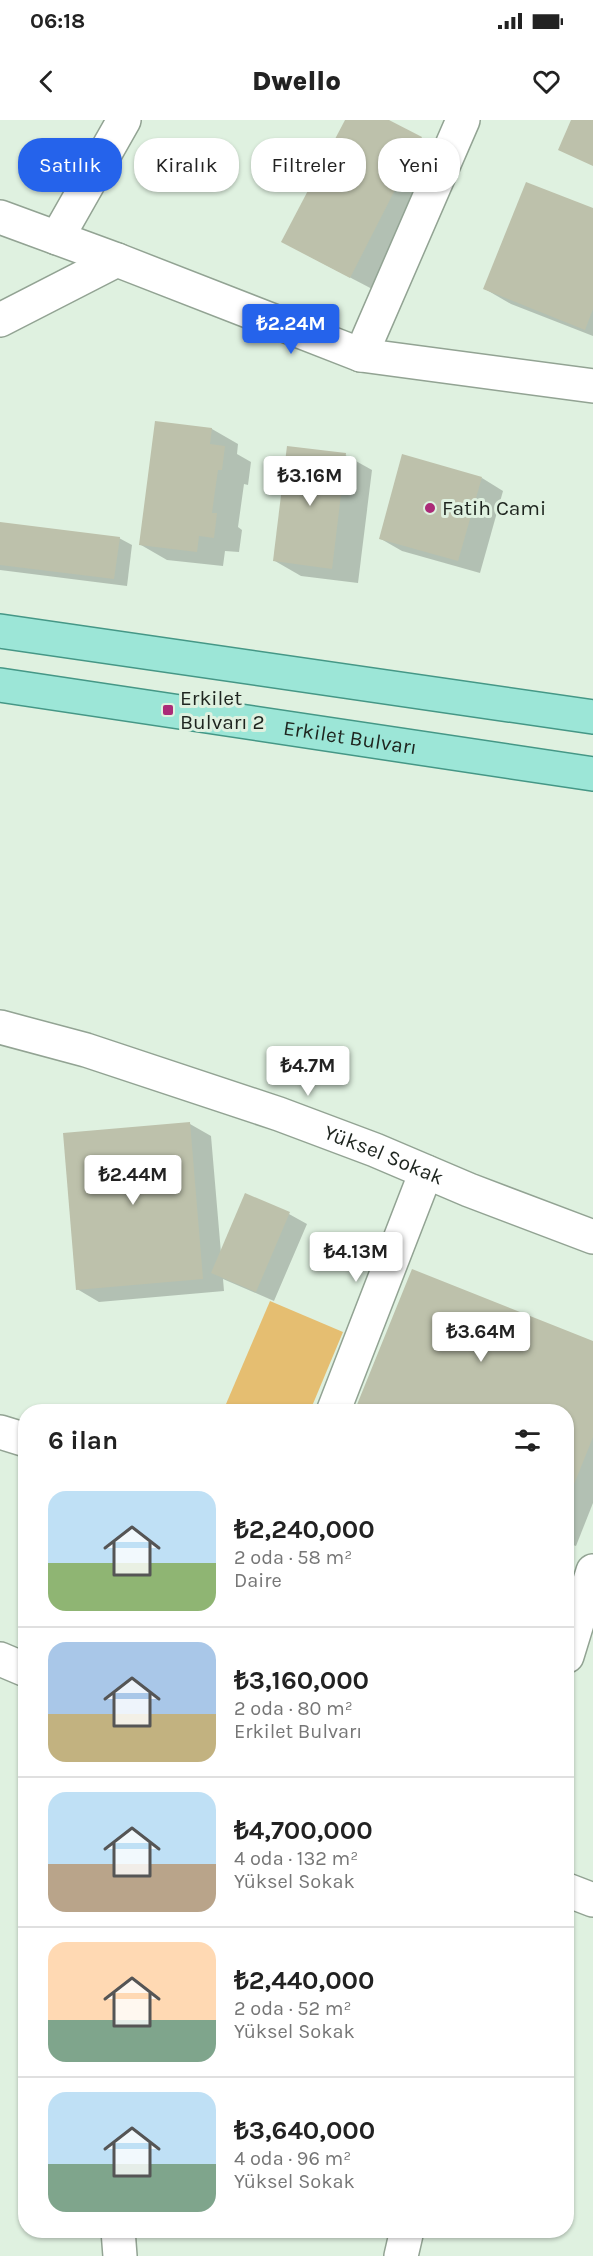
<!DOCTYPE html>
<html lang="tr">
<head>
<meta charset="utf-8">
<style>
  body { margin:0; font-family:Karla,sans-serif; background:#f6f6f6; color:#222; height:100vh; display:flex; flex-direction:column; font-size:22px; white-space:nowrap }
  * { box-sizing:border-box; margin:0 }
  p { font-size:20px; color:#767676 }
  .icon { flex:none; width:33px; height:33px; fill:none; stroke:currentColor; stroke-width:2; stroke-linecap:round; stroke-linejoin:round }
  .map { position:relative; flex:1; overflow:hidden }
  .side { position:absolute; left:18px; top:1284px; width:556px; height:834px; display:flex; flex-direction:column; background:#fff; border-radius:24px; box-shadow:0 2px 4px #0004 }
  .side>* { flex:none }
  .top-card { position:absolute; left:18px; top:18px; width:558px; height:54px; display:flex; gap:12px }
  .price { position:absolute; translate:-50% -51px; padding:0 14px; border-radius:6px; background:#fff; color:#222; font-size:20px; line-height:39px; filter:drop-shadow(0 2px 3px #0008) }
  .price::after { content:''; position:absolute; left:50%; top:36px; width:18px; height:14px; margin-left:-9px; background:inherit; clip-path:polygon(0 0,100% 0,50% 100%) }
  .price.on { background:#2563eb; color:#fff }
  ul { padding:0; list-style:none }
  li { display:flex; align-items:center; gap:18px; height:150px; padding:0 30px }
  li+li { border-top:2px solid #e0e0e0 }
  li span { display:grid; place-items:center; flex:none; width:168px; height:120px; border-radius:18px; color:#555 }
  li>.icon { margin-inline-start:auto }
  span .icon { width:72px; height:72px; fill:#fffc; stroke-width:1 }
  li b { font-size:26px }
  h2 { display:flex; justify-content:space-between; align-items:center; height:72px; padding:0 30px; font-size:26px }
  .pill { padding:0 21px; border-radius:24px; background:#fff; box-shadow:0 2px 4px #0004; font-size:21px; line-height:54px }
  .pill.on { background:#2563eb; color:#fff }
  .status { display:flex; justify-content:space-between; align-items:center; height:42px; padding:0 30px; background:#fff; direction:ltr }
  .status svg { height:16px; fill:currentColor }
  header { display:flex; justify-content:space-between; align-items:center; height:78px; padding:0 30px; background:#fff; font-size:27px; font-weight:800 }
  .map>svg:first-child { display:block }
  .green { fill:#e5be71 }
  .shadow { fill:#0003 }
  .building { fill:#bdc1ab }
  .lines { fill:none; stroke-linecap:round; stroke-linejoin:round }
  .minor-casing { stroke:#92a393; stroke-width:36 }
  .major-casing { stroke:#459786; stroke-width:36 }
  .minor { stroke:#fff; stroke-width:33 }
  .major { stroke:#9ce6d7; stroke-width:33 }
  .poi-dot { fill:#ab2b78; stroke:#dff1e0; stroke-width:2 }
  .labels { text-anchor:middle; stroke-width:6; stroke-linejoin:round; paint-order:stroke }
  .poi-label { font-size:21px; fill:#1e251f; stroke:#dff1e0; text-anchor:start }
  .street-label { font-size:21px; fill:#1e251f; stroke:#dff1e0 }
</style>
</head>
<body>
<div class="status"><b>06:18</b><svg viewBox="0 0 49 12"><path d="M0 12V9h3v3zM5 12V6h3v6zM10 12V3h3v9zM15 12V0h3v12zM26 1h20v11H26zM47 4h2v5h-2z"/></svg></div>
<header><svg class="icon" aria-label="back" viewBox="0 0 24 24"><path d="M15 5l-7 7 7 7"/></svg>Dwello<svg class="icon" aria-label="heart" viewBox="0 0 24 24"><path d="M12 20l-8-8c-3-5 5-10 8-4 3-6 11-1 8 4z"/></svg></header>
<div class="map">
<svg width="593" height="2136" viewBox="0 0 593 2136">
  <rect width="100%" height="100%" fill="#dff1e0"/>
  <polygon class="green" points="270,1181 343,1212 310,1291 223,1291"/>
  <g class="shadow">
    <polygon points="346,0 386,0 448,33 376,171 309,136"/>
    <polygon points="593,90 593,216 511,184 485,169"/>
    <polygon points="156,302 212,309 238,324 237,334 251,342 248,365 244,364 238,407 242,410 239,432 225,431 223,446 167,440 141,425"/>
    <polygon points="345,335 372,350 358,463 301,456 275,441"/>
    <polygon points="482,358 503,371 480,453 402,431 381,419"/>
    <polygon points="0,403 119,418 132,425 127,466 0,450"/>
    <polygon points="190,1004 211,1016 221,1133 289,1094 307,1104 274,1181 223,1159 224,1171 99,1182 77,1169"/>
    <polygon points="593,1223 593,1383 576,1426 567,1423 567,1292"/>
  </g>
  <g class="building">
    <polygon points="345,0 389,0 422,17 350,158 281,122"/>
    <polygon points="571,0 593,0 593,46 558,30"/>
    <polygon points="526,62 593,88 593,189 585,210 483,169"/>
    <polygon points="155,301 212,308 210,324 225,326 222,350 218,350 215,371 212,393 217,393 214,418 199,416 197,432 139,425"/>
    <polygon points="287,326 346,333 332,449 273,441"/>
    <polygon points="402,334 482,357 458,441 379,419"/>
    <polygon points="0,402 120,417 114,459 0,445"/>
    <polygon points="190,1002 203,1159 76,1170 63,1013"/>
    <polygon points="245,1073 290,1092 256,1172 211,1153"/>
    <polygon points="412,1149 593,1221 593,1317 567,1382 567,1292 354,1292"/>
  </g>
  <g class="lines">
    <defs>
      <g id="minor">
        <polyline points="0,97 117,140"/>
        <polyline points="57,118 124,0"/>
        <polyline points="0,200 117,140 361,235 593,266"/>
        <polyline points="361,235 463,0"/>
        <path id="s1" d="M0,907L86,930L279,994L375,1030L469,1070L593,1117"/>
        <polyline points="333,1292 426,1052"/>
        <polyline points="0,1312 26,1320"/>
        <polyline points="567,1536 593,1451"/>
        <polyline points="0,1539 26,1550"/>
        <polyline points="567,1770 593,1780"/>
        <polyline points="118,2110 120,2136"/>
        <polyline points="401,2136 407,2110"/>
      </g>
      <g id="major">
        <polyline points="0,511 593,597"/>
        <path id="s2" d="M0,565L593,654"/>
      </g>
    </defs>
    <use href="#minor" class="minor-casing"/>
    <use href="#major" class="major-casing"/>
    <use href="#minor" class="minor"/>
    <use href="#major" class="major"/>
  </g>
  <g class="poi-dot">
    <circle cx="430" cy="388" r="6"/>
    <rect x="162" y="584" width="12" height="12" rx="3"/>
  </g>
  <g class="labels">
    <g class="poi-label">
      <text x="442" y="395">Fatih Cami</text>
      <text x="180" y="585">Erkilet<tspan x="180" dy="24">Bulvarı 2</tspan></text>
    </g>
    <g class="street-label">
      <text dy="7" stroke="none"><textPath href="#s2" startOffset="354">Erkilet Bulvarı</textPath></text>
      <text dy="7" stroke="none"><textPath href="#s1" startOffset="405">Yüksel Sokak</textPath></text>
    </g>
  </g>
</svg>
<b class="price on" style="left:291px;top:235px">₺2.24M</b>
<b class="price" style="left:310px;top:387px">₺3.16M</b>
<b class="price" style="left:308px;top:977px">₺4.7M</b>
<b class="price" style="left:133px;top:1086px">₺2.44M</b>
<b class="price" style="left:356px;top:1163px">₺4.13M</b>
<b class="price" style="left:481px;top:1243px">₺3.64M</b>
<div class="top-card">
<a class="pill on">Satılık</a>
<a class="pill">Kiralık</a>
<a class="pill">Filtreler</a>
<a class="pill">Yeni</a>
</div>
<section class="side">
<h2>6 ilan<svg class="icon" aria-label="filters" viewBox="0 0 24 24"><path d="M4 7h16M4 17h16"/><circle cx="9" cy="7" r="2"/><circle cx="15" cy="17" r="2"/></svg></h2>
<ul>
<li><span style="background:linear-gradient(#bfe0f5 60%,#8fb573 0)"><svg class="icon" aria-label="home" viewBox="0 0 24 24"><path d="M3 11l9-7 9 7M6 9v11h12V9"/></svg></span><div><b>₺2,240,000</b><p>2 oda · 58 m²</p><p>Daire</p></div></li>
<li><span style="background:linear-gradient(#a9c7e8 60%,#c2b280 0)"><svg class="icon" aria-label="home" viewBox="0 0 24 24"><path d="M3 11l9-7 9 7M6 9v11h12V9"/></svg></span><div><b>₺3,160,000</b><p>2 oda · 80 m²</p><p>Erkilet Bulvarı</p></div></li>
<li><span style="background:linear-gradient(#bfe0f5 60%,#b9a48a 0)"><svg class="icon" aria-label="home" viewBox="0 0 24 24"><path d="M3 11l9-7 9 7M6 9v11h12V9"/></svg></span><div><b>₺4,700,000</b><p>4 oda · 132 m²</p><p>Yüksel Sokak</p></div></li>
<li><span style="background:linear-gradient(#ffd9b3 65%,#7fa58c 0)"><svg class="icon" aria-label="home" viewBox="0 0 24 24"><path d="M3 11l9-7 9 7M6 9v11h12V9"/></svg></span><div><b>₺2,440,000</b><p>2 oda · 52 m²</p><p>Yüksel Sokak</p></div></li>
<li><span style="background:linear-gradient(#bfe0f5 60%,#7fa58c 0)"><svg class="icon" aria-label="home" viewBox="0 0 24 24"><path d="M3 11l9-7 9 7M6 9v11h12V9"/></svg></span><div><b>₺3,640,000</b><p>4 oda · 96 m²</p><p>Yüksel Sokak</p></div></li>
</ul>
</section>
</div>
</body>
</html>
